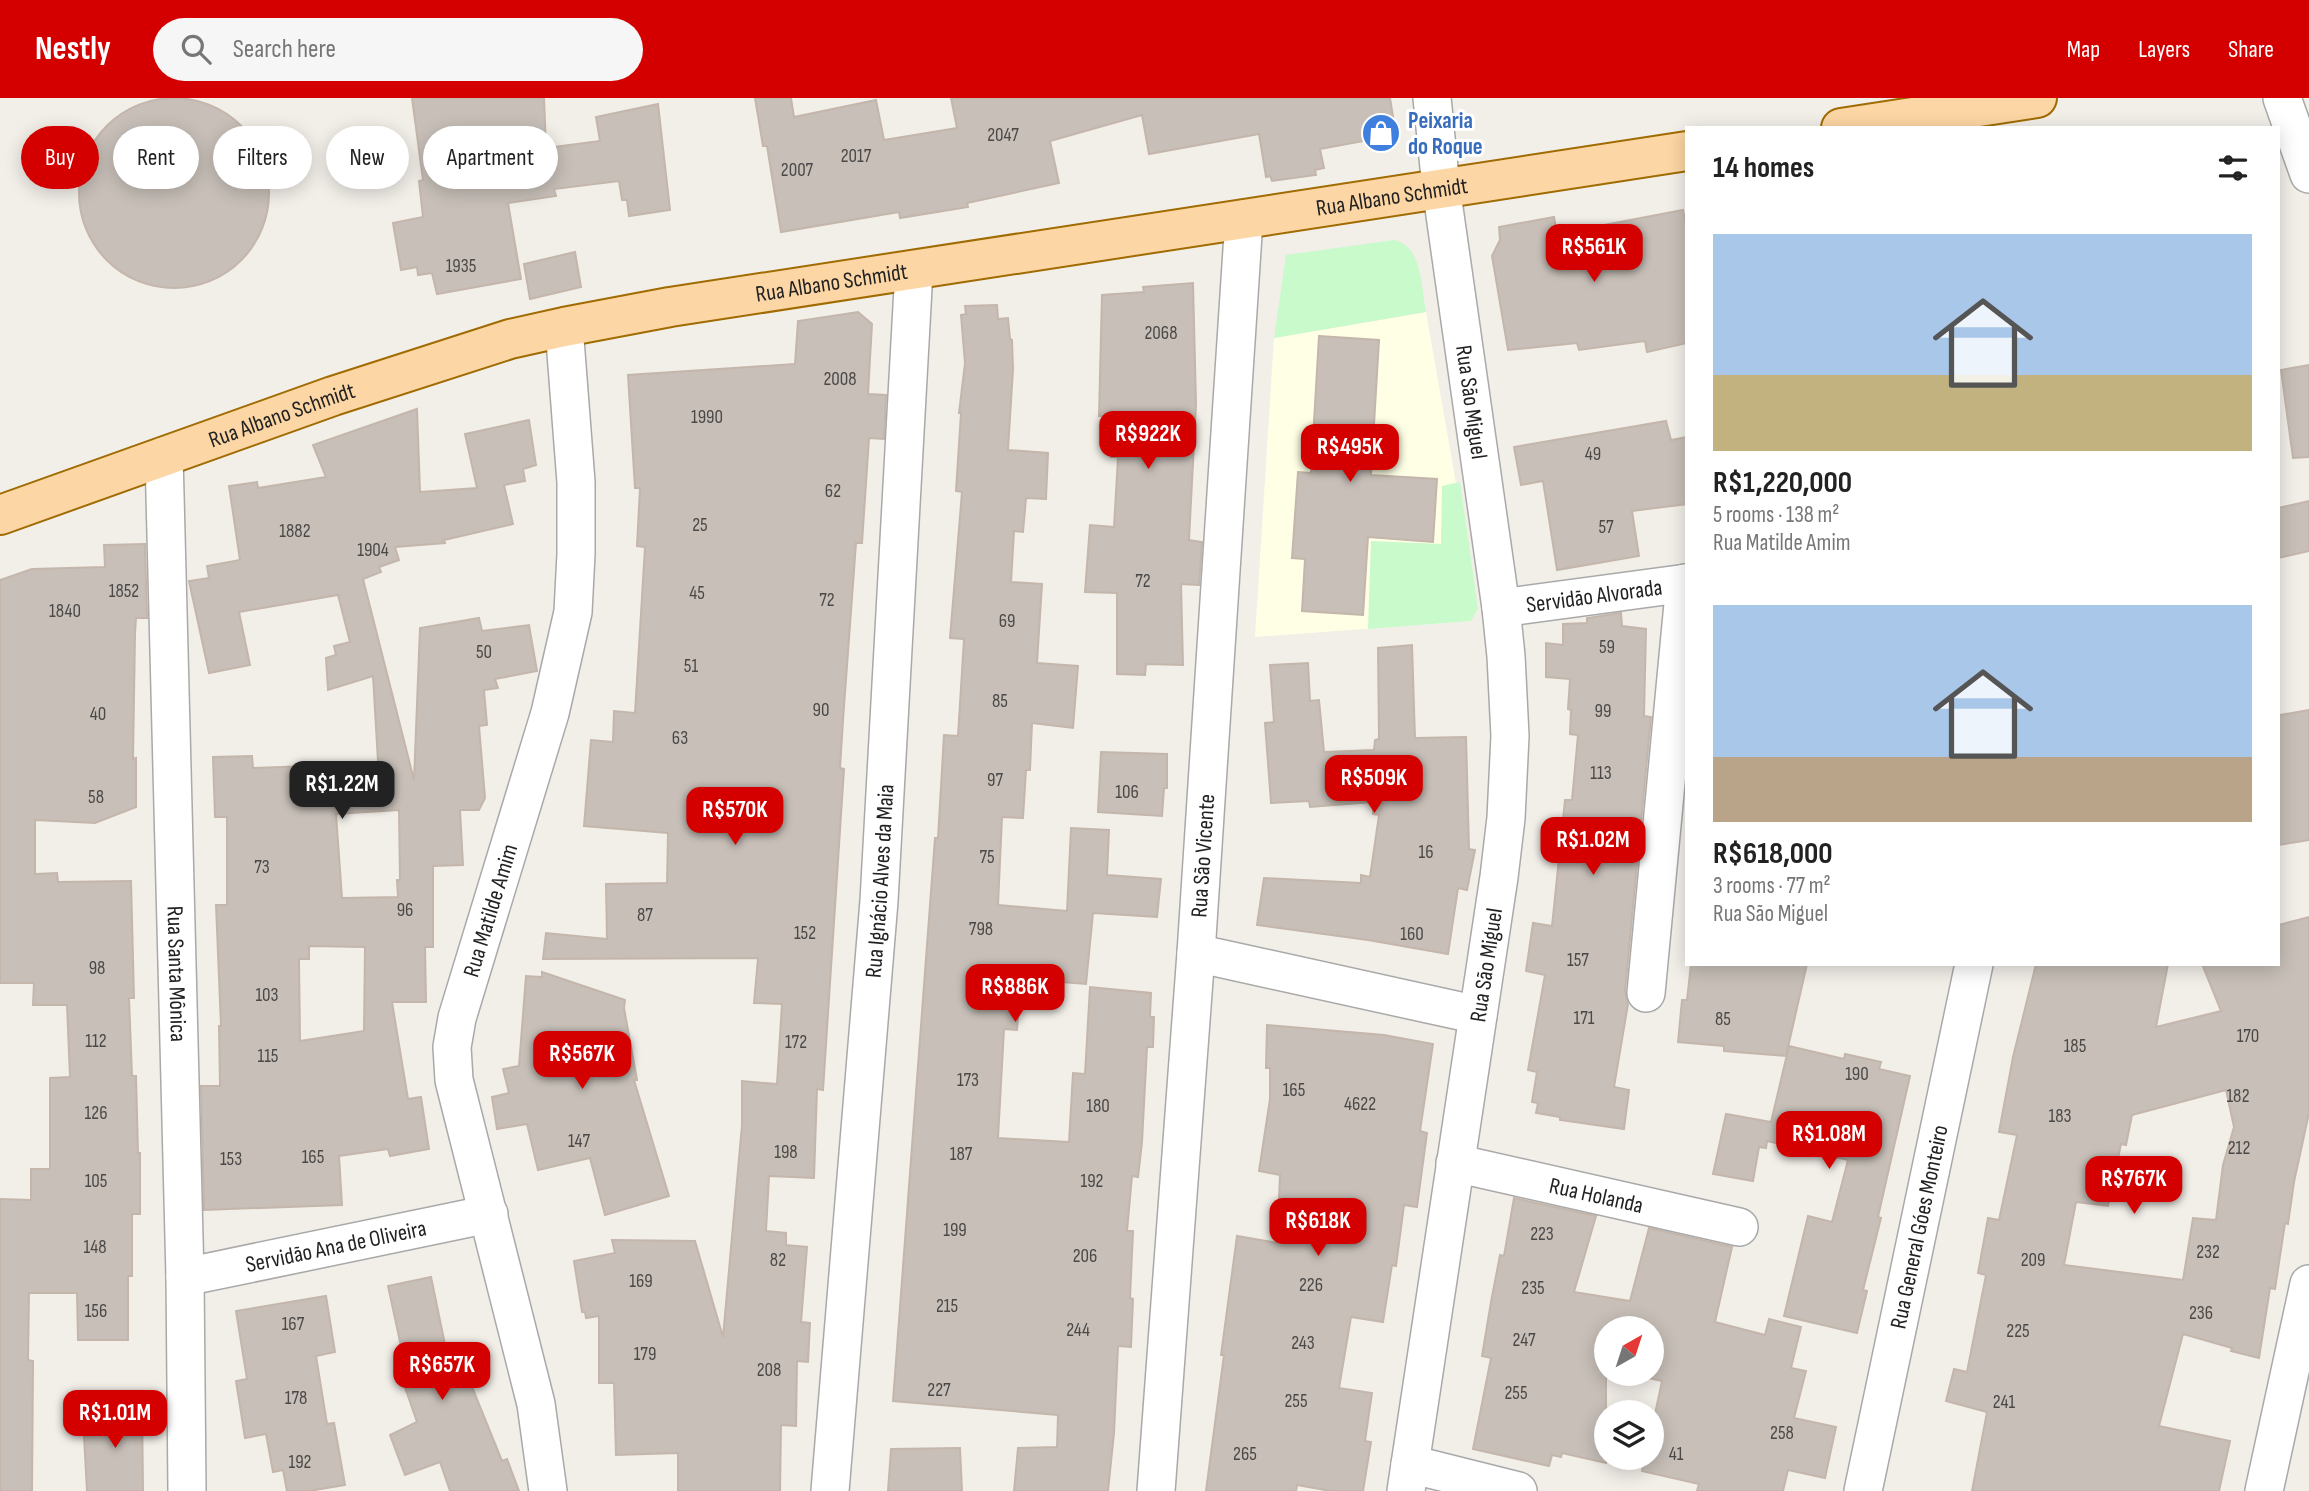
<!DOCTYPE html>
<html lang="en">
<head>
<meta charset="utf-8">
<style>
  body { margin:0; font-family:"Sofia Sans Condensed",sans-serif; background:#f6f6f6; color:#222; height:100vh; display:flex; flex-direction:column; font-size:26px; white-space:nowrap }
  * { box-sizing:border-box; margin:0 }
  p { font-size:23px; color:#767676 }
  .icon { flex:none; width:38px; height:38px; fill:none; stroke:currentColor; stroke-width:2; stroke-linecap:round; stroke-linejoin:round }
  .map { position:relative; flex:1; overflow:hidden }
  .panel { position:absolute; left:1685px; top:28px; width:595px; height:840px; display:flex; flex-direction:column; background:#fff; border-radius:0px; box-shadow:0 4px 18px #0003 }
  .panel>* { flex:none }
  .banner { position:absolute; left:21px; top:28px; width:665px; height:63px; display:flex; gap:14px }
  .needle { width:46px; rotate:39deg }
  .tools { position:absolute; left:1594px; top:1218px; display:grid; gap:14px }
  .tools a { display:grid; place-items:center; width:70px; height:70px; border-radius:50%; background:#fff; box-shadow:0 4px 18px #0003; font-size:35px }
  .price { position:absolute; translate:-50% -60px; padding:0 16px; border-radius:14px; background:#d40000; color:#fff; font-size:23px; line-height:46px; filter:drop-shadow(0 2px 4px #0008) }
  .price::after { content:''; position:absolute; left:50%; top:42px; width:21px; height:16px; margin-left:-10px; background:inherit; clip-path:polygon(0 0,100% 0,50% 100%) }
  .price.current { background:#222; color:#fff }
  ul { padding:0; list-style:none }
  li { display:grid; align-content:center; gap:14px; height:371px; padding:0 28px }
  li span { display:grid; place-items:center; height:217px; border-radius:0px; color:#555 }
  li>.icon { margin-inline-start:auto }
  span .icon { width:126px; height:126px; fill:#fffc; stroke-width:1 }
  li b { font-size:30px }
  h2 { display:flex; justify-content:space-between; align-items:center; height:84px; padding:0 28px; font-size:30px }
  .chip { padding:0 24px; border-radius:32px; background:#fff; box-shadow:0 4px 18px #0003; font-size:24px; line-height:63px }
  .chip.current { background:#d40000; color:#fff }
  header { display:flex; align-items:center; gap:42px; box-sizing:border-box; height:98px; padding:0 35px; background:#d40000; color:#fff }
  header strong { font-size:33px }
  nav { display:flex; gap:38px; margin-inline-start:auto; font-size:24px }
  .search { width:490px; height:63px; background:#f6f6f6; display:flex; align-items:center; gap:18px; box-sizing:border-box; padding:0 24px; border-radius:38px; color:#767676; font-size:26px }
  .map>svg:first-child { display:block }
  .education { fill:#ffffe5 }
  .park { fill:#c8facc }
  .building { fill:#c7bfb8; stroke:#c4b6ab; stroke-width:2; fill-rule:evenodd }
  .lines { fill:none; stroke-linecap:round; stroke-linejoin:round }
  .street-casing { stroke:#a9a9a9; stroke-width:40 }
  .primary-casing { stroke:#a06b00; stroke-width:42 }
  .street { stroke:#fff; stroke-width:37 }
  .primary { stroke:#fcd6a4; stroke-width:38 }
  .labels { text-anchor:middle; stroke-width:6; stroke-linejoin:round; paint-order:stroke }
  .number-label { font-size:19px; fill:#4b4948 }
  .shop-label { font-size:23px; font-weight:bold; fill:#366cbe; stroke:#fff; text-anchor:start }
  .street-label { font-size:23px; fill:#222; stroke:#fff }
</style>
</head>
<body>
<header>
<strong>Nestly</strong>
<div class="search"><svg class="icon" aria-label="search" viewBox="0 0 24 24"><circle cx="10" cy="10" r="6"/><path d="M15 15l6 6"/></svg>Search here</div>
<nav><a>Map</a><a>Layers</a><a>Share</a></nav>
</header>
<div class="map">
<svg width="2309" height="1393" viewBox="0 0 2309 1393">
  <rect width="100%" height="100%" fill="#f2efe9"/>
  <polygon class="education" points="1426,214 1478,511 1471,523 1255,539 1274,240"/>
  <g class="park">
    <path d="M1394,142C1423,148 1421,190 1426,214L1274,240L1286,157Z"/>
    <polygon points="1460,384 1478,511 1471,523 1368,531 1371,443 1441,446 1442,388"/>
  </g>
  <g class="building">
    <circle cx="174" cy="95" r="95"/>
    <polygon points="412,0 544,0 546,50 600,43 596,19 658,6 670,112 629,118 627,102 622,102 619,83 554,91 556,98 508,105 521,181 437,196 432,175 418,177 417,169 401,172 393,125 423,119 419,83 423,82"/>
    <polygon points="755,0 791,0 794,19 876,2 884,42 957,30 951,0 1390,0 1396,37 1320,51 1324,70 1315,72 1316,77 1272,83 1270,78 1266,79 1259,36 1149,56 1142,17 1050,43 1059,85 967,105 968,109 900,120 899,114 781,134 767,48 763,48"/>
    <polygon points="1683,112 1687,132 1687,245 1647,254 1645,243 1579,252 1577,245 1508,252 1492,158 1500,142 1499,129 1554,119 1557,136"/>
    <polygon points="575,154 581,189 530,201 524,166"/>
    <polygon points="1193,185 1196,306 1189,442 1202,444 1199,487 1181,486 1183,567 1146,566 1145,577 1117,576 1117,495 1085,494 1090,427 1114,429 1118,359 1111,359 1114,318 1099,318 1102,197 1144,194 1143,189"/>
    <polygon points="997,207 998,221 1008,220 1010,241 1012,242 1013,271 1008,352 1048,355 1046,401 1026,400 1023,434 1014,433 1011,484 1042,486 1037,565 1078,568 1073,630 1032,625 1030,672 1026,672 1023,720 1002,719 998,807 1067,813 1071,730 1109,732 1107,777 1161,781 1157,819 1093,815 1086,886 1021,881 1017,932 1004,931 998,1040 1069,1044 1073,975 1085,976 1090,889 1151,895 1150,919 1154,919 1153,949 1147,949 1142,1044 1138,1079 1132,1078 1127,1133 1133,1133 1130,1200 1133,1201 1131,1249 1118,1248 1114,1335 1108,1393 1014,1393 1018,1350 1057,1349 1058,1317 893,1303 935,740 938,740 944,637 958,638 964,541 950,540 962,394 956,393 961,315 959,315 965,265 961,217 966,216 965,208"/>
    <polygon points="858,214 872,226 868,296 886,297 884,341 869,340 862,445 856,445 843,622 840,670 844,671 823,992 817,991 814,1080 769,1078 766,1133 786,1135 786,1147 807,1149 801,1224 810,1225 808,1264 797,1263 796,1328 781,1327 780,1393 678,1393 678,1355 616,1357 614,1285 599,1285 599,1218 586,1220 585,1214 582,1214 574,1163 615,1155 612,1142 695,1143 723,1239 742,1027 742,983 777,986 782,906 754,905 758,860 543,861 546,835 607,841 606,786 667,785 668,735 584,728 591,642 613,644 614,613 635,615 645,449 637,448 640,390 635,390 628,277 795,266 798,223"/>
    <polygon points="1319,238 1379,242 1371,377 1437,381 1433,444 1368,439 1363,517 1302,513 1305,461 1292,460 1298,374 1311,375"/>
    <polygon points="2309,267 2309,359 2293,360 2281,272"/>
    <path d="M417,311L420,394L477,390L465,336L529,322L536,367L523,371L525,383L504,387L513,426L444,442L445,445L395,449L399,462L379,469L381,474L363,481L414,682L420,530L479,520L482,533L529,527L537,573L495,581L498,590L484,592L487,627L479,628L485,700L479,712H460L463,767L433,768V849H425L426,904H392L408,1001L421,999L429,1051L390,1058L388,1051L339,1058L342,1107L204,1112L201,988H220L219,928H221L216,807H227V719H215L213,659L252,658L253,670L308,668V674L360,669V665L378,664L373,578L328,592L326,560L336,557L334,548L350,544L338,497L239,514L250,567L209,575L189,483L209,480L207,468L240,462L229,388L257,384L258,390L326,379L313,347ZM399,712L400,782H397L398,799L342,800L336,716ZM309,848L365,849L364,933L300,943L299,861H309Z"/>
    <polygon points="1666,323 1671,342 1687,339 1687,406 1632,413 1639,458 1557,472 1543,383 1521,387 1514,349"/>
    <polygon points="2309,403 2309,453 2278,460 2278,410"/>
    <polygon points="145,446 147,520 136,520 135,536 133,661 136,660 136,709 95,725 35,722 35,776 57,775 58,784 131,783 134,900 129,900 132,978 136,978 138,1055 140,1055 140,1116 132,1116 132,1178 128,1178 128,1242 78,1242 77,1195 29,1195 28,1262 33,1263 32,1393 0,1393 0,1101 31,1102 31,1071 50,1071 50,980 70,979 67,907 33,907 34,885 0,885 0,482 32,471 105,469 104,447"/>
    <polygon points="1621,515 1622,528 1646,531 1644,618 1651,619 1625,893 1628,906 1614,989 1629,992 1624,1031 1560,1022 1560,1019 1536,1015 1538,1005 1532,1004 1537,974 1528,972 1545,877 1526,873 1533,825 1552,828 1565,702 1572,702 1578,637 1570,636 1571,612 1568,611 1570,581 1546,579 1546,545 1563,547 1563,526 1587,525 1587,520"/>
    <polygon points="1412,547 1415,640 1466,639 1469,751 1475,752 1467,792 1458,790 1448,856 1368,842 1257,827 1264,780 1361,785 1361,777 1370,779 1379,717 1373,716 1373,704 1310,709 1309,703 1271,705 1265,625 1274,624 1270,567 1308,565 1310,603 1319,602 1324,654 1374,652 1375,642 1379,641 1378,550"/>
    <polygon points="2309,612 2309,742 2278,747 2278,620 2280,617"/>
    <polygon points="1101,654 1167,656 1167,690 1164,690 1162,718 1098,714"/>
    <path d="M2309,819V1015L2294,1084L2288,1126L2285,1125L2275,1191L2270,1190L2259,1260L2231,1253L2232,1250L2183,1236L2159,1328L2230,1343L2219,1393H1972L1987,1314L1946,1303L1954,1271L1967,1274L1986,1177L1978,1175L1988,1120L1999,1122L2017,1037L1999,1034L2013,959L2036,866H2168L2156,929L2221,913L2202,866H2278V827ZM2226,992L2234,1029L2223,1067L2216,1122L2193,1120L2183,1182L2064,1167L2076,1104L2108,1108L2121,1046L2126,1047L2132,1017Z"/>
    <polygon points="1691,866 1807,866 1786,958 1724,953 1724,948 1678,944 1682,902 1687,902"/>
    <polygon points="542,874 625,902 624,910 637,982 634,982 669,1098 605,1117 590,1060 538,1072 527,1026 497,1031 492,999 509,995 503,971 519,968 526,878 542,879"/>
    <polygon points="1267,927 1384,937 1433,946 1420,1033 1427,1035 1417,1109 1404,1107 1396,1168 1392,1167 1383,1224 1351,1219 1339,1290 1372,1295 1365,1343 1371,1344 1363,1393 1331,1393 1297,1387 1296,1393 1206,1393 1224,1257 1221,1257 1237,1138 1277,1145 1280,1077 1259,1073 1270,1001 1270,970 1266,970"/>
    <polygon points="1789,948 1844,961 1845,956 1881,964 1879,971 1910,978 1878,1119 1881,1120 1863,1192 1867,1193 1857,1235 1784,1218 1808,1118 1832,1124 1848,1062 1767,1043 1766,1050 1759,1049 1753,1083 1713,1076 1726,1016 1771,1024"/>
    <polygon points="1514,1100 1596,1118 1574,1194 1630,1203 1649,1130 1732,1149 1715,1224 1765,1237 1769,1221 1801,1229 1791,1270 1806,1273 1794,1320 1836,1329 1825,1380 1788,1372 1783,1393 1697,1393 1699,1386 1642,1373 1645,1360 1652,1360 1652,1330 1662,1283 1630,1276 1652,1276 1652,1230 1606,1230 1606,1365 1562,1355 1561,1359 1552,1357 1549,1368 1473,1351 1491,1260 1482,1258 1491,1204 1500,1157 1504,1158"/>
    <polygon points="431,1179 448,1261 461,1256 470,1284 502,1363 507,1361 519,1393 450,1393 440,1364 405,1377 390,1337 417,1324 401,1278 407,1276 388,1188"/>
    <polygon points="326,1198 335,1254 316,1258 327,1326 334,1325 345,1387 309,1393 287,1393 283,1372 273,1374 266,1336 245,1340 236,1283 247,1281 236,1213"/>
    <polygon points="142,1309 143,1393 87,1393 84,1338 93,1338 92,1310"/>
    <polygon points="960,1350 962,1393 888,1393 891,1351"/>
  </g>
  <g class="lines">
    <defs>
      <g id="street">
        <polyline points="2282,0 2309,76"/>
        <path id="s1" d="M164,358L185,1179L187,1393"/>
        <path id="s2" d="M1501,510L1687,485"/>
        <polyline points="1196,855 1478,917"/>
        <polyline points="1646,895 1685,485"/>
        <path id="s3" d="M1455,1065L1739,1129"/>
        <path id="s4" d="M185,1179L489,1116"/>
        <polyline points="1410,1366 1518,1393"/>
        <path id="s5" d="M548,1393L536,1306L454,982L452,949L457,920L550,615L573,514L576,456V384L564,229"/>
        <path id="s6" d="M830,1393L879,803L914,172"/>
        <path id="s7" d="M1156,1393L1196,855L1244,121"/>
        <path id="s8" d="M1406,1393L1499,779L1506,720L1510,638L1506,558L1501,510L1441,89L1432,0"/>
        <path id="s9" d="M1863,1393L1974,866"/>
        <polyline points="2264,1393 2309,1186"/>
      </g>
      <g id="primary">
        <polyline points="1841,30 2037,0"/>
        <path id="s10" d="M0,417L333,298L510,241L564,229L670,209L1687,53"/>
      </g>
    </defs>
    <use href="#street" class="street-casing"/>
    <use href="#primary" class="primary-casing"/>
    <use href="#street" class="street"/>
    <use href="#primary" class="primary"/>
  </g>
  <defs>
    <symbol id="shop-disc" viewBox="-11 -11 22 22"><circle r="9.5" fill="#3f7fe0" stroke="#fff"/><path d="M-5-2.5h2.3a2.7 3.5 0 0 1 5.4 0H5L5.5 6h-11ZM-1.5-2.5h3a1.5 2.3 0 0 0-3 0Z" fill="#fff"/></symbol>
  </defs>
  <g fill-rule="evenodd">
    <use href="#shop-disc" x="1359" y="13" width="44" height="44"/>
  </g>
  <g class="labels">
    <g class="number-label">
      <text x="1003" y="43">2047</text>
      <text x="856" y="64">2017</text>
      <text x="797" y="78">2007</text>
      <text x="461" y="174">1935</text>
      <text x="1161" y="241">2068</text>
      <text x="840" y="287">2008</text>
      <text x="707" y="325">1990</text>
      <text x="1593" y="362">49</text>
      <text x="833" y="399">62</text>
      <text x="700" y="433">25</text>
      <text x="1606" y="435">57</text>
      <text x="295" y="439">1882</text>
      <text x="373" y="458">1904</text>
      <text x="1143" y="489">72</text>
      <text x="124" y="499">1852</text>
      <text x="697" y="501">45</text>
      <text x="827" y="508">72</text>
      <text x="65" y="519">1840</text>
      <text x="1007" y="529">69</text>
      <text x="1607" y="555">59</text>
      <text x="484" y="560">50</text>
      <text x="691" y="574">51</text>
      <text x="1000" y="609">85</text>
      <text x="821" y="618">90</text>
      <text x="1603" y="619">99</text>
      <text x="98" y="622">40</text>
      <text x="680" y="646">63</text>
      <text x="1601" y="681">113</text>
      <text x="995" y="688">97</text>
      <text x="1127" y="700">106</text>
      <text x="96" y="705">58</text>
      <text x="1426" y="760">16</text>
      <text x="987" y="765">75</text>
      <text x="262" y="775">73</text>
      <text x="405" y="818">96</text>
      <text x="645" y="823">87</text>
      <text x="981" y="837">798</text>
      <text x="805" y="841">152</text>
      <text x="1412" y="842">160</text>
      <text x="1578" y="868">157</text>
      <text x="97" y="876">98</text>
      <text x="267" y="903">103</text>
      <text x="1584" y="926">171</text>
      <text x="1723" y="927">85</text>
      <text x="2248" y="944">170</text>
      <text x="96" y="949">112</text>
      <text x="796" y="950">172</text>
      <text x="2075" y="954">185</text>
      <text x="268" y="964">115</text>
      <text x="1857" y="982">190</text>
      <text x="968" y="988">173</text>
      <text x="1294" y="998">165</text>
      <text x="2238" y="1004">182</text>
      <text x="1360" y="1012">4622</text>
      <text x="1098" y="1014">180</text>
      <text x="96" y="1021">126</text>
      <text x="2060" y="1024">183</text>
      <text x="579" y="1049">147</text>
      <text x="2239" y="1056">212</text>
      <text x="786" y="1060">198</text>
      <text x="961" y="1062">187</text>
      <text x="313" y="1065">165</text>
      <text x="231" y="1067">153</text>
      <text x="96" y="1089">105</text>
      <text x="1092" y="1089">192</text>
      <text x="955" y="1138">199</text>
      <text x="1542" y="1142">223</text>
      <text x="95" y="1155">148</text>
      <text x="2208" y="1160">232</text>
      <text x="1085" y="1164">206</text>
      <text x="778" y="1168">82</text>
      <text x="2033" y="1168">209</text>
      <text x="641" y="1189">169</text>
      <text x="1311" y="1193">226</text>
      <text x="1533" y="1196">235</text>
      <text x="947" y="1214">215</text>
      <text x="96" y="1219">156</text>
      <text x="2201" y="1221">236</text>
      <text x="293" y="1232">167</text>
      <text x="1078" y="1238">244</text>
      <text x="2018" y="1239">225</text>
      <text x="1524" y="1248">247</text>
      <text x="1303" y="1251">243</text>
      <text x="645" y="1262">179</text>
      <text x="769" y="1278">208</text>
      <text x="939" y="1298">227</text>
      <text x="1516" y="1301">255</text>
      <text x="296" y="1306">178</text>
      <text x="1296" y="1309">255</text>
      <text x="2004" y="1310">241</text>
      <text x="1782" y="1341">258</text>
      <text x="1245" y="1362">265</text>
      <text x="1676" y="1362">41</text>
      <text x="300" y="1370">192</text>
    </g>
    <g class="shop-label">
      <text x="1408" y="30">Peixaria<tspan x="1408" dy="26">do Roque</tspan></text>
    </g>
    <g class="street-label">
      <text dy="8" stroke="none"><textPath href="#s10" startOffset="1433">Rua Albano Schmidt</textPath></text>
      <text dy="8" stroke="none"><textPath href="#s10" startOffset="866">Rua Albano Schmidt</textPath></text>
      <text transform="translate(1472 304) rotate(82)" y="8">Rua São Miguel</text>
      <text dy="8" stroke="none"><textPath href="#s10" startOffset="299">Rua Albano Schmidt</textPath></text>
      <text dy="8" stroke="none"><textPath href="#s2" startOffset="94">Servidão Alvorada</textPath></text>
      <text dy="8" stroke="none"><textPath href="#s7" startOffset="637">Rua São Vicente</textPath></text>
      <text dy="8" stroke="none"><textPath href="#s6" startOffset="612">Rua Ignácio Alves da Maia</textPath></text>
      <text dy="8" stroke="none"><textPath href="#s5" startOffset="597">Rua Matilde Amim</textPath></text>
      <text dy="8" stroke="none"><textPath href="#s8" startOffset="532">Rua São Miguel</textPath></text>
      <text dy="8" stroke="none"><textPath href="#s1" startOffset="518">Rua Santa Mônica</textPath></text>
      <text dy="8" stroke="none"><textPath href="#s3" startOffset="145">Rua Holanda</textPath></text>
      <text dy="8" stroke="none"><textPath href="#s9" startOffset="270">Rua General Góes Monteiro</textPath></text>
      <text dy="8" stroke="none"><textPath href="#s4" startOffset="154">Servidão Ana de Oliveira</textPath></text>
    </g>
  </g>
</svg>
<div class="tools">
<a><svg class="needle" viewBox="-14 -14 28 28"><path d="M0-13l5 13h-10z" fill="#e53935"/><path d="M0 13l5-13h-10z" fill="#767676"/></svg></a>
<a><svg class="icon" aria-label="layers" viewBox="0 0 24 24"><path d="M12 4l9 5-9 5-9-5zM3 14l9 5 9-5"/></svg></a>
</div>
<b class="price" style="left:1594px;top:186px">R$561K</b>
<b class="price" style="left:1148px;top:373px">R$922K</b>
<b class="price" style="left:1350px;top:386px">R$495K</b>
<b class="price" style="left:1374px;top:717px">R$509K</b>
<b class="price current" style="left:342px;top:723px">R$1.22M</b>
<b class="price" style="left:735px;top:749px">R$570K</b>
<b class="price" style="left:1593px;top:779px">R$1.02M</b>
<b class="price" style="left:1015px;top:926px">R$886K</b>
<b class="price" style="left:582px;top:993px">R$567K</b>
<b class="price" style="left:1829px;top:1073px">R$1.08M</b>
<b class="price" style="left:2134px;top:1118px">R$767K</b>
<b class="price" style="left:1318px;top:1160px">R$618K</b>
<b class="price" style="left:442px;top:1304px">R$657K</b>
<b class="price" style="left:115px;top:1352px">R$1.01M</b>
<div class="banner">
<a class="chip current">Buy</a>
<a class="chip">Rent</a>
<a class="chip">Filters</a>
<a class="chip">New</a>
<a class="chip">Apartment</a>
</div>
<section class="panel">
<h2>14 homes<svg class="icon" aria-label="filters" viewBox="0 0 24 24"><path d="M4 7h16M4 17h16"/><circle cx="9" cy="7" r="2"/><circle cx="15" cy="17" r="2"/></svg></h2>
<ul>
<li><span style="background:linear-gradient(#a9c7e8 65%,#c2b280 0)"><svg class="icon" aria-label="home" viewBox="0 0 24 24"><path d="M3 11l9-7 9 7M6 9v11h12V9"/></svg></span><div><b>R$1,220,000</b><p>5 rooms · 138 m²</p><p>Rua Matilde Amim</p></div></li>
<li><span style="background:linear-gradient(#a9c7e8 70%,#b9a48a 0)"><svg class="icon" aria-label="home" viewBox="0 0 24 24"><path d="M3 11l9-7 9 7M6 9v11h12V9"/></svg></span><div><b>R$618,000</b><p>3 rooms · 77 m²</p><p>Rua São Miguel</p></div></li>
</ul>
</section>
</div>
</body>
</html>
